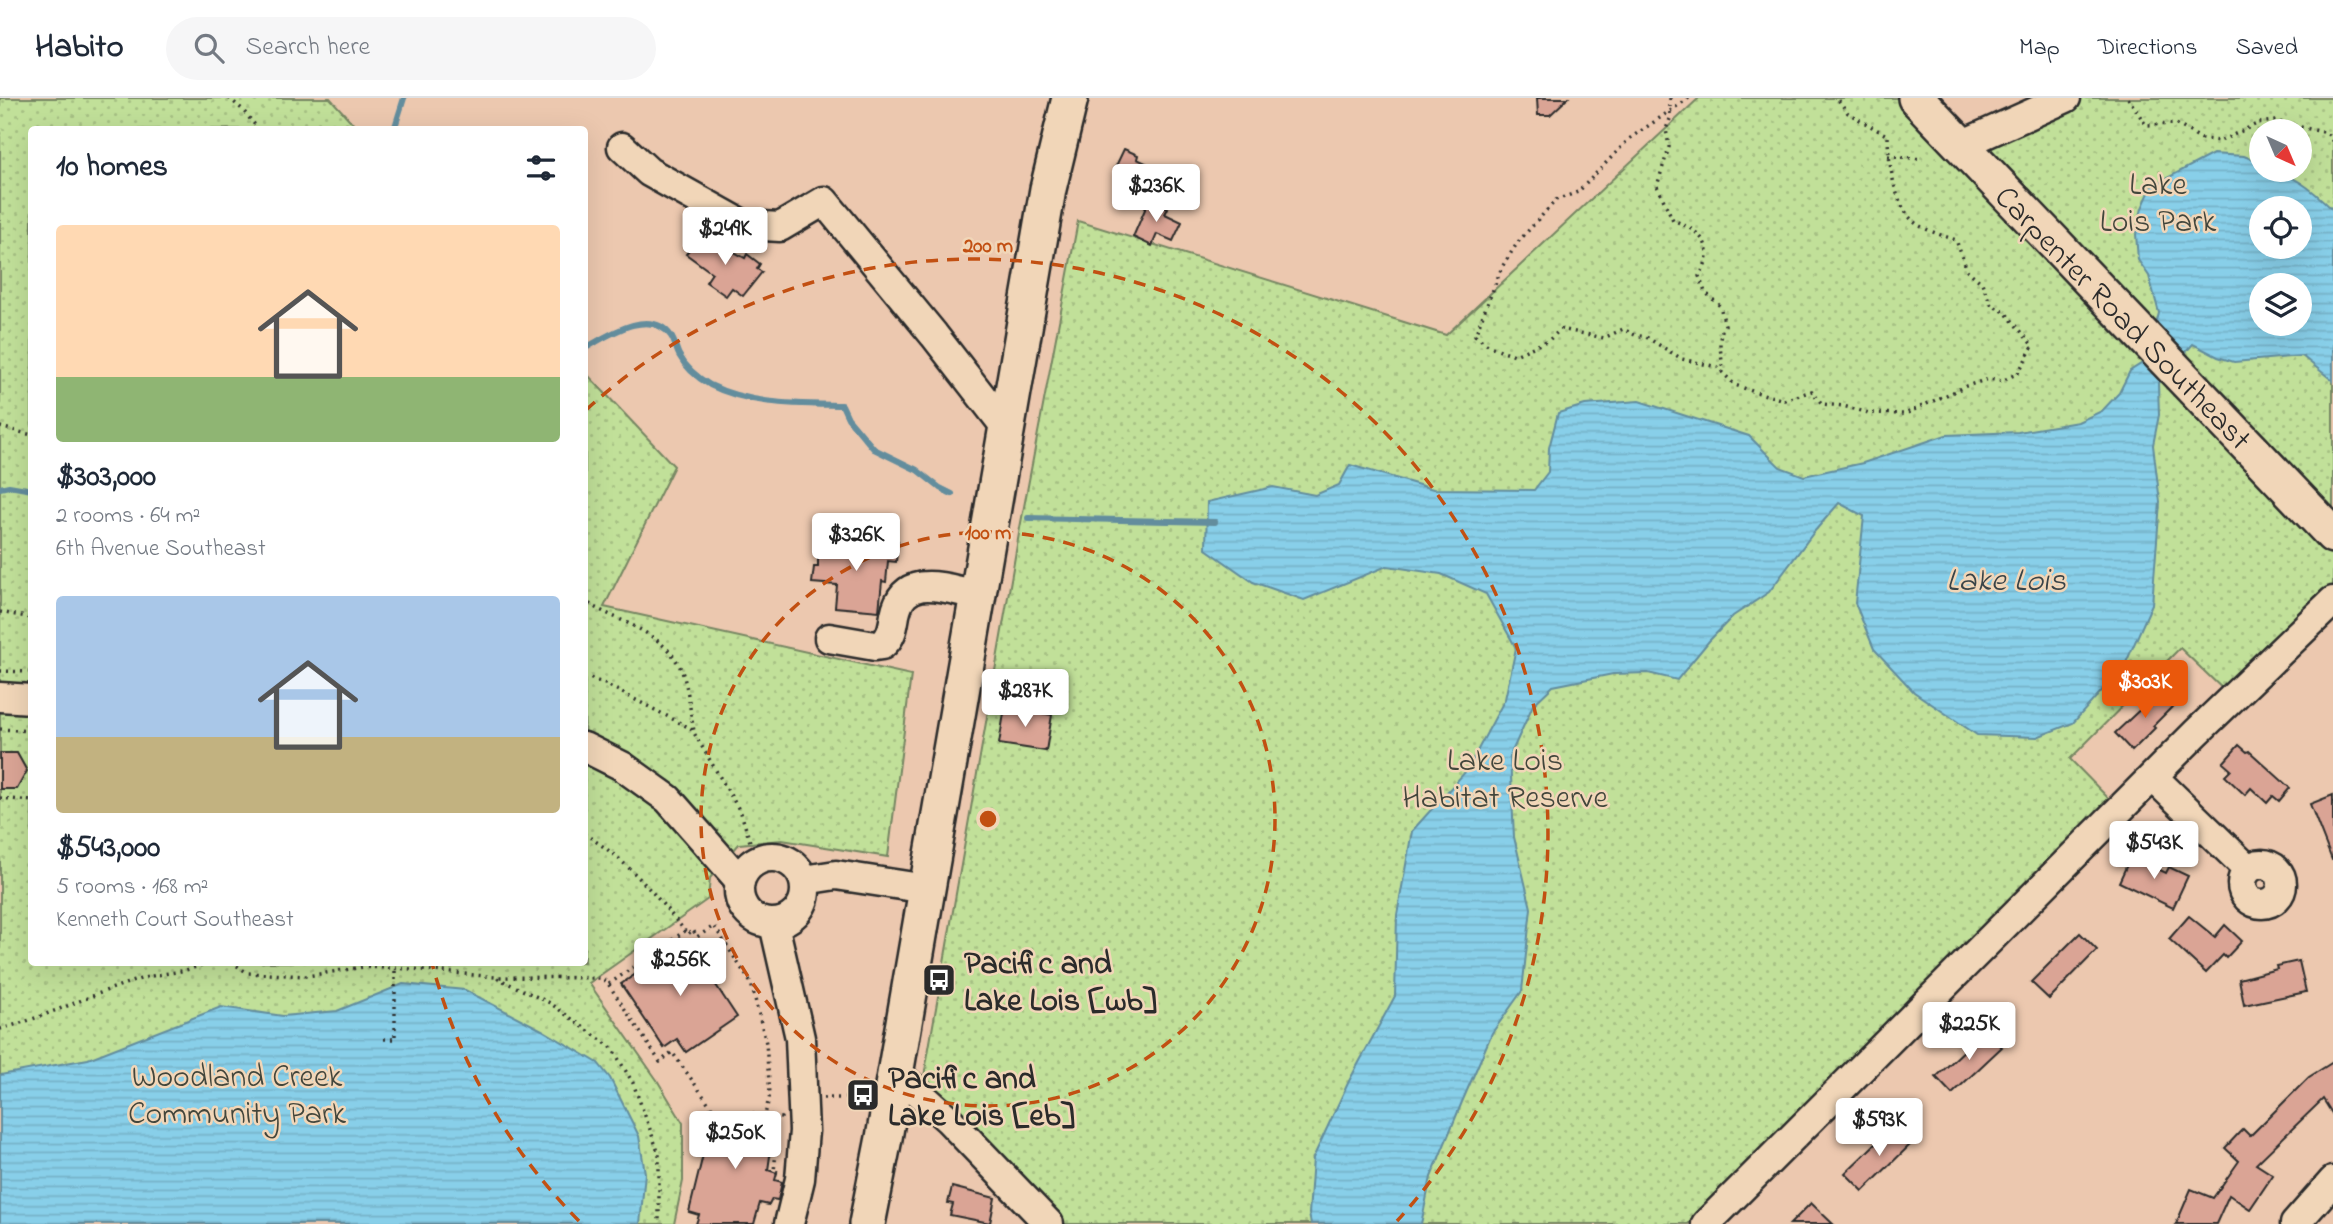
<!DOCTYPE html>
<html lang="en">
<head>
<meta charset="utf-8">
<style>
  body { margin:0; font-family:"Indie Flower",sans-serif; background:#f6f6f7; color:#1f2937; height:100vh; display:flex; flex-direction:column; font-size:26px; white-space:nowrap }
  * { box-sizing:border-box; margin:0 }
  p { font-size:23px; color:#747a83 }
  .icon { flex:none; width:38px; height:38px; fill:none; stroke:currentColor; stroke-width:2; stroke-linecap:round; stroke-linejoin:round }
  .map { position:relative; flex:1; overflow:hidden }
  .panel { position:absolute; left:28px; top:28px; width:560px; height:840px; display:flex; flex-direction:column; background:#fff; border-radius:7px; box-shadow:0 7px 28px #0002 }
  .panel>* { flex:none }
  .needle { width:46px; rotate:136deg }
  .controls { position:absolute; left:2249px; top:21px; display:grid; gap:14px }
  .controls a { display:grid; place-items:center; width:63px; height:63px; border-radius:50%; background:#fff; box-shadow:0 7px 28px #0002; font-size:35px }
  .price { position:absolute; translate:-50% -60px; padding:0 16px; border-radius:7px; background:#fff; color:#222; font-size:23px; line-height:46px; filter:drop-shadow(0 2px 4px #0008) }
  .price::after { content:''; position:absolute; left:50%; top:42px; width:21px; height:16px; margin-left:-10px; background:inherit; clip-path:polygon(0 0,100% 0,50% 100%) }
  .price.on { background:#ea580c; color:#fff }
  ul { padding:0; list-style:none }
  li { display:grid; align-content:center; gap:14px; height:371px; padding:0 28px }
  li span { display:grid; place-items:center; height:217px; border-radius:7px; color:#555 }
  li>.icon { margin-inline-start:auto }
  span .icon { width:126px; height:126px; fill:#fffc; stroke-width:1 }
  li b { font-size:30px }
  h2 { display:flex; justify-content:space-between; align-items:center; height:84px; padding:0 28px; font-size:30px }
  header { display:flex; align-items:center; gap:42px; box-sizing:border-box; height:98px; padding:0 35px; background:#fff; border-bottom:2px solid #e0e1e3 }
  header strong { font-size:33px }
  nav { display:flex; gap:38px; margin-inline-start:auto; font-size:24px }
  .search { width:490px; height:63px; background:#f6f6f7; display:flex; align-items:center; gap:18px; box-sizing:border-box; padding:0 24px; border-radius:38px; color:#747a83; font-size:26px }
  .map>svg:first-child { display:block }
  .park { fill:url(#park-dots); stroke:#768662; stroke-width:2; fill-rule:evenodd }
  .water { fill:url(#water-rules); stroke:#638d9d; stroke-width:2; fill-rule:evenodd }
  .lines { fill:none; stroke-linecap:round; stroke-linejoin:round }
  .stream { stroke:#638d9d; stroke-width:6 }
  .building { fill:#daa495; stroke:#2b2b2b; stroke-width:2 }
  .minor-casing { stroke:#2b2b2b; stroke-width:33 }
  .major-casing { stroke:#2b2b2b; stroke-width:40 }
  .path { stroke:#2b2b2b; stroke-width:3.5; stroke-dasharray:2 5; stroke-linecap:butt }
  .minor { stroke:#f1d6b8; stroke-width:28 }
  .major { stroke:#f1d6b8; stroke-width:35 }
  .ring { fill:none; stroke:#c25012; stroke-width:3.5; stroke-dasharray:12 9 }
  .labels { text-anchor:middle; stroke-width:5; stroke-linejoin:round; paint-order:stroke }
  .park-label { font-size:32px; fill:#42463c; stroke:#f1d6b8 }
  .street-label { font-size:32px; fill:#2b2b2b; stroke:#f1d6b8 }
  .poi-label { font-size:32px; font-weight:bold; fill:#2b2b2b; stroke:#f1d6b8; text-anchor:start }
  .water-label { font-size:33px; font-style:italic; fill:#394448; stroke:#f1d6b8 }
  .centre { fill:#c25012; stroke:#f1d6b8; stroke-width:3.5 }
  .ring-label { font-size:21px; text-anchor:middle; font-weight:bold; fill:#c25012; stroke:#f1d6b8; stroke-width:5; stroke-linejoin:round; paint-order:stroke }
</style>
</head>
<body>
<header>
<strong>Habito</strong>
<div class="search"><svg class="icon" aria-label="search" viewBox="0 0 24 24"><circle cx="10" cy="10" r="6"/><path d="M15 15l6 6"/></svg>Search here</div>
<nav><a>Map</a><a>Directions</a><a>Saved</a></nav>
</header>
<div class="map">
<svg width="2333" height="1126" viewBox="0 0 2333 1126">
  <defs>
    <pattern id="park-dots" width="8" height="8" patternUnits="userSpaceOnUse" patternTransform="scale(1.75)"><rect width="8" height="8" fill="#c1e099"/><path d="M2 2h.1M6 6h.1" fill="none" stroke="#a6c084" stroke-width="1.8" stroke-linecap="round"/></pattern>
    <pattern id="water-rules" width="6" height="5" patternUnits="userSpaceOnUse" patternTransform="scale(1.75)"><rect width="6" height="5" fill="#88cfe9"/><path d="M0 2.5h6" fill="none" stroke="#76b2c8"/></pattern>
  </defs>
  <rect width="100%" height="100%" fill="#ecc8af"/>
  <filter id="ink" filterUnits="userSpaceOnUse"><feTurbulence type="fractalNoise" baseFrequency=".0143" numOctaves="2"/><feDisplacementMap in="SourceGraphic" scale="14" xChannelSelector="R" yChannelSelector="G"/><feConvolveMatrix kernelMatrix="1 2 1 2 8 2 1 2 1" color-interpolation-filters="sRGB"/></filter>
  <g filter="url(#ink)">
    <g class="park">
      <polygon points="0,0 330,0 358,31 32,32 32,864 584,864 585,274 674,368 604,509 911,577 888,759 782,742 739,746 710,780 708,801 589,885 657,982 683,1025 683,1083 674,1126 0,1126"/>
      <path d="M1699,0H1914L1961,47L2066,0H2333V492L2228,596L2180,550L2070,661L2115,707L1688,1126H1056L922,990L1020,430L1078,123L1446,237ZM2261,33H2300V72H2261ZM2261,110H2300V149H2261ZM2261,187H2300V226H2261Z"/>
    </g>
    <g class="water">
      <path d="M2213,56L2244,58L2261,65V72C2290,72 2313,92 2333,112V283L2302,258L2234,264L2218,259L2193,246L2158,285L2159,317L2153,347L2160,404L2152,506L2125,567L2073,625L2037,639L1977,637L1914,594L1874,551L1855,505L1864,418L1839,405L1814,434L1769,494L1733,518L1709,543L1677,582L1648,575L1613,576L1553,588L1533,607L1510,658L1514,739L1531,810L1522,893L1492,935L1462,1004L1431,1079L1421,1126H1311L1309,1116L1313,1060L1349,983L1395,898L1397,817L1412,733L1467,672L1505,601L1516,550L1486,496L1441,476L1387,468L1304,502L1253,484L1206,451L1207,404L1273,389L1315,397L1339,387L1350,367L1433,391L1534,392L1548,374L1549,350L1558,315L1585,307L1639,303L1749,338L1780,369L1804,378L1863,365L1946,337L2018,334L2078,324L2102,313L2119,295L2130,273L2147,262L2159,215L2149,178L2138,162L2136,136L2142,110L2152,88ZM2261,110H2300V149H2261ZM2261,187H2300V226H2261Z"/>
      <polygon points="403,886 465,892 542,932 598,965 610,980 639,1038 645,1075 640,1126 0,1126 0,977 88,961 221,909 283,918 337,913"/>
    </g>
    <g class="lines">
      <g class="stream">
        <polyline points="394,32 404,0"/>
        <path d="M584,251C607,238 650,208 671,238C675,244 676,251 679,257C686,270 698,280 710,287C749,307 799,306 842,307L848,320L874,351L917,372L940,390L952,396"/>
        <polyline points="0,390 9,388 32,392"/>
        <polyline points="1028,420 1215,424"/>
      </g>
    </g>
    <g class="building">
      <polygon points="1537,0 1568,0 1550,17 1538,17"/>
      <polygon points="1124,51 1138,57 1137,61 1167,75 1156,98 1121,80 1124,74 1115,70"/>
      <polygon points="1149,102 1168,110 1165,116 1182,124 1173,143 1157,136 1152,148 1133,139"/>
      <polygon points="700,137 726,156 729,151 745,160 747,156 760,166 757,171 762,174 743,198 732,190 726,198 706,184 712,175 686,156"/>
      <polygon points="878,442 898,443 896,464 888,463 886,484 882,483 879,513 835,509 837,487 812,485 814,469 818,469 818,459 823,459 824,445 877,449"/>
      <polygon points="2162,591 2176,605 2153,628 2155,630 2132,653 2115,635"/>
      <polygon points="1005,609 1052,617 1046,653 999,646"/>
      <polygon points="2239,647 2247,654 2249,653 2290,690 2279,703 2273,698 2267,705 2251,690 2245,697 2225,678 2231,672 2223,665"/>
      <polygon points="0,655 17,655 27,673 17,691 0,691"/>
      <polygon points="2333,697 2333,762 2332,762 2310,706"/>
      <polygon points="2131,758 2166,775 2169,769 2188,778 2173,810 2119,784"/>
      <polygon points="2189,818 2215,839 2225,827 2242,843 2226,860 2223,857 2206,875 2169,841"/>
      <polygon points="2080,835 2097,852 2049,901 2031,884"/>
      <polygon points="685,843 694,856 701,851 714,870 708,875 737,919 686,954 677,941 664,950 621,886"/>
      <polygon points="2299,863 2306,894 2244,907 2239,881 2277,871 2276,868"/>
      <polygon points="1986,932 2002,949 1952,996 1936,979"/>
      <polygon points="2333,964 2333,1017 2323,1001 2256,1066 2273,1077 2250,1111 2229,1097 2216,1126 2176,1126 2191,1091 2213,1100 2239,1063 2225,1050 2239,1035 2243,1031 2250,1038 2309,979"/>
      <polygon points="714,1012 775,1023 768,1072 777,1075 775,1082 782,1084 778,1102 772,1101 769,1107 760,1105 754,1126 696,1126 699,1117 689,1114"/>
      <polygon points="1895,1027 1912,1045 1863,1093 1845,1075"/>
      <polygon points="952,1089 995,1100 990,1125 950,1117 953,1106 948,1105"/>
      <polygon points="1811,1105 1833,1126 1790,1126"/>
    </g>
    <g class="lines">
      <defs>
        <g id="minor">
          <polyline points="1961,47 2066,0"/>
          <polyline points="622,49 649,74 744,127 780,129 824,103 934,237 1007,331"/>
          <path d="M829,540L875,548L882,547C892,539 893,529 895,517C904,472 947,491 978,497"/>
          <polyline points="0,599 32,601"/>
          <polyline points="584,649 622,668 668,701 740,783"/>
          <polyline points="2153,679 2248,771"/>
          <circle cx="772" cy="792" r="33"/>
          <circle cx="2262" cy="786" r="20"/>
          <polyline points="804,782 836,777 927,791"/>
          <polyline points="774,826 800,940 804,1033 800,1081 789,1126"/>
          <polyline points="896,975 949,1022 1049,1126"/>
          <polyline points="1706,1126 2196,635 2333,503"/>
          <polyline points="2295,1126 2333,1083"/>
        </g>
        <g id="major">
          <polyline points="1916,0 2333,437"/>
          <polyline points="867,1126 884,1040 1048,91 1070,0"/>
        </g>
      </defs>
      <use href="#minor" class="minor-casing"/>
      <use href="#major" class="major-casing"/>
      <g class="path">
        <polyline points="229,0 242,11 259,32"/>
        <path d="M1670,0V21L1666,31L1669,49L1657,88L1673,122C1701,133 1718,149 1699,178L1705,194L1720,208L1725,227C1715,242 1723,258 1723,274"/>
        <path d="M1689,0L1629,41L1578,94L1556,102L1518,144L1502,169L1475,237L1489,248L1515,257L1549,242L1561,231L1604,240L1623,231L1635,237L1646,239L1682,261L1717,269L1735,287L1752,293L1784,302L1812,293L1822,306L1843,308L1869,315L1905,316L1966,288L1989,281L2002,283L2018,275L2033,248L2005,214L1991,207L1982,185L1967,172L1956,142C1944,138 1931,134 1920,128C1895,115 1888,64 1888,38L1848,15L1837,0"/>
        <polyline points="2128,0 2146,27 2176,26 2202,41 2220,43 2259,25 2275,23 2327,35 2333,44"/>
        <polyline points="1888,58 1923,61"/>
        <polyline points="0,329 32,337"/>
        <path d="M584,501L592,508C622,524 664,536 680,569C688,585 690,614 694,633"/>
        <polyline points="0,514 32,520"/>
        <polyline points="0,573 32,574"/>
        <polyline points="584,578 605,586 690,630 694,635 741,715 756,763"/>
        <polyline points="0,631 32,633"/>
        <polyline points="0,700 32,703"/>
        <path d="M584,736C626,760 655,797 685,833"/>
        <polyline points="231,864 248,875 307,878 363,869 413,871 495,879 601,880 607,884 660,964 672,954 712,1010 781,1020 780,1022"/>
        <polyline points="497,880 550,905 612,950 633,985 659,1056 659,1126"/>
        <polyline points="609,886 685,833 688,836 693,832 697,839 714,828 751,885 766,945 770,996 765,1017"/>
        <path d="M0,931C50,918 95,894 144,880C165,874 188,875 207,864"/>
        <polyline points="384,941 395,941 395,870"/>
        <polyline points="823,1000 865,1000"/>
        <polyline points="778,1074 774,1073 778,1036"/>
      </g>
      <use href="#minor" class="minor"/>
      <use href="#major" class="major"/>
    </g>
  </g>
  <g class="ring">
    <circle cx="988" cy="721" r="287"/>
    <path d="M579 1123A574 574 0 0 1 432 865M586 312A574 574 0 0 1 1397 1123"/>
  </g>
  <defs>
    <symbol id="bus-square" viewBox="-11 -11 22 22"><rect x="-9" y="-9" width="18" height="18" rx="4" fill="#2b2b2b" stroke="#f1d6b8"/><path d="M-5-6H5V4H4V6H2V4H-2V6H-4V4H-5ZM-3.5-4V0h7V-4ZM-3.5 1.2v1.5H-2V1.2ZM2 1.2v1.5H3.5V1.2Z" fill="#fff"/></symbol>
  </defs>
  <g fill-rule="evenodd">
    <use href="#bus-square" x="920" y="863" width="38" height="38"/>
    <use href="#bus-square" x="844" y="978" width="38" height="38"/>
  </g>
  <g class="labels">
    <g class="park-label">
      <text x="2158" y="96">Lake<tspan x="2158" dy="37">Lois Park</tspan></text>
      <text x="1505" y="672">Lake Lois<tspan x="1505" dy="37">Habitat Reserve</tspan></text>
      <text x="237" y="988">Woodland Creek<tspan x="237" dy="37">Community Park</tspan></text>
    </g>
    <g class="street-label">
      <text transform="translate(2124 219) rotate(46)" y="11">Carpenter Road Southeast</text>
    </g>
    <g class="poi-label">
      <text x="964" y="875">Pacific and<tspan x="964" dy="37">Lake Lois [wb]</tspan></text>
      <text x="888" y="990">Pacific and<tspan x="888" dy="37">Lake Lois [eb]</tspan></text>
    </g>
    <g class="water-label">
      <text x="2006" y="492">Lake Lois</text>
    </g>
  </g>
  <circle cx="988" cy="721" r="10" class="centre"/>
  <g class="ring-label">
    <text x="988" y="154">200 m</text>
    <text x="988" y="441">100 m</text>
  </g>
</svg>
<div class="controls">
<a><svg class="needle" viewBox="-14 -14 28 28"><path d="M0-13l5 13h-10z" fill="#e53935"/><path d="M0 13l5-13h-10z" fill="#747a83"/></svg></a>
<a><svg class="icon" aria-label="locate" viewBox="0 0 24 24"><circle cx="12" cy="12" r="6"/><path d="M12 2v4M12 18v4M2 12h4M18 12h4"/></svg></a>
<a><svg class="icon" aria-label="layers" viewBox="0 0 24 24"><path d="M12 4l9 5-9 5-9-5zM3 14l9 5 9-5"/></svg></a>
</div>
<b class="price" style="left:1156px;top:126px">$236K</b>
<b class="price" style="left:725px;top:169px">$249K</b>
<b class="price" style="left:856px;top:475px">$326K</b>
<b class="price on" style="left:2145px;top:622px">$303K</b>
<b class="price" style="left:1025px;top:631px">$287K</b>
<b class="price" style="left:2154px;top:783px">$543K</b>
<b class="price" style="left:680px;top:900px">$256K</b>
<b class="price" style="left:1969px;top:964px">$225K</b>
<b class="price" style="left:1879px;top:1060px">$593K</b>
<b class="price" style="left:735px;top:1073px">$250K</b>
<section class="panel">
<h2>10 homes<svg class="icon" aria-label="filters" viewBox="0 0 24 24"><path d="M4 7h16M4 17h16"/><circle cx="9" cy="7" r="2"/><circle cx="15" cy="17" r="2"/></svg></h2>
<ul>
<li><span style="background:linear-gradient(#ffd9b3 70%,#8fb573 0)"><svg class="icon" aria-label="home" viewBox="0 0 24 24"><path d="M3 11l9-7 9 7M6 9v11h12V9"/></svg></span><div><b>$303,000</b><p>2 rooms · 64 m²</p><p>6th Avenue Southeast</p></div></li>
<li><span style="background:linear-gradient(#a9c7e8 65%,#c2b280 0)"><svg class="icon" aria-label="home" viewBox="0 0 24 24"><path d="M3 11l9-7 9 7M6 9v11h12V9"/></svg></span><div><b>$543,000</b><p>5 rooms · 168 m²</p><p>Kenneth Court Southeast</p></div></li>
</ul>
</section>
</div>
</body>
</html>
